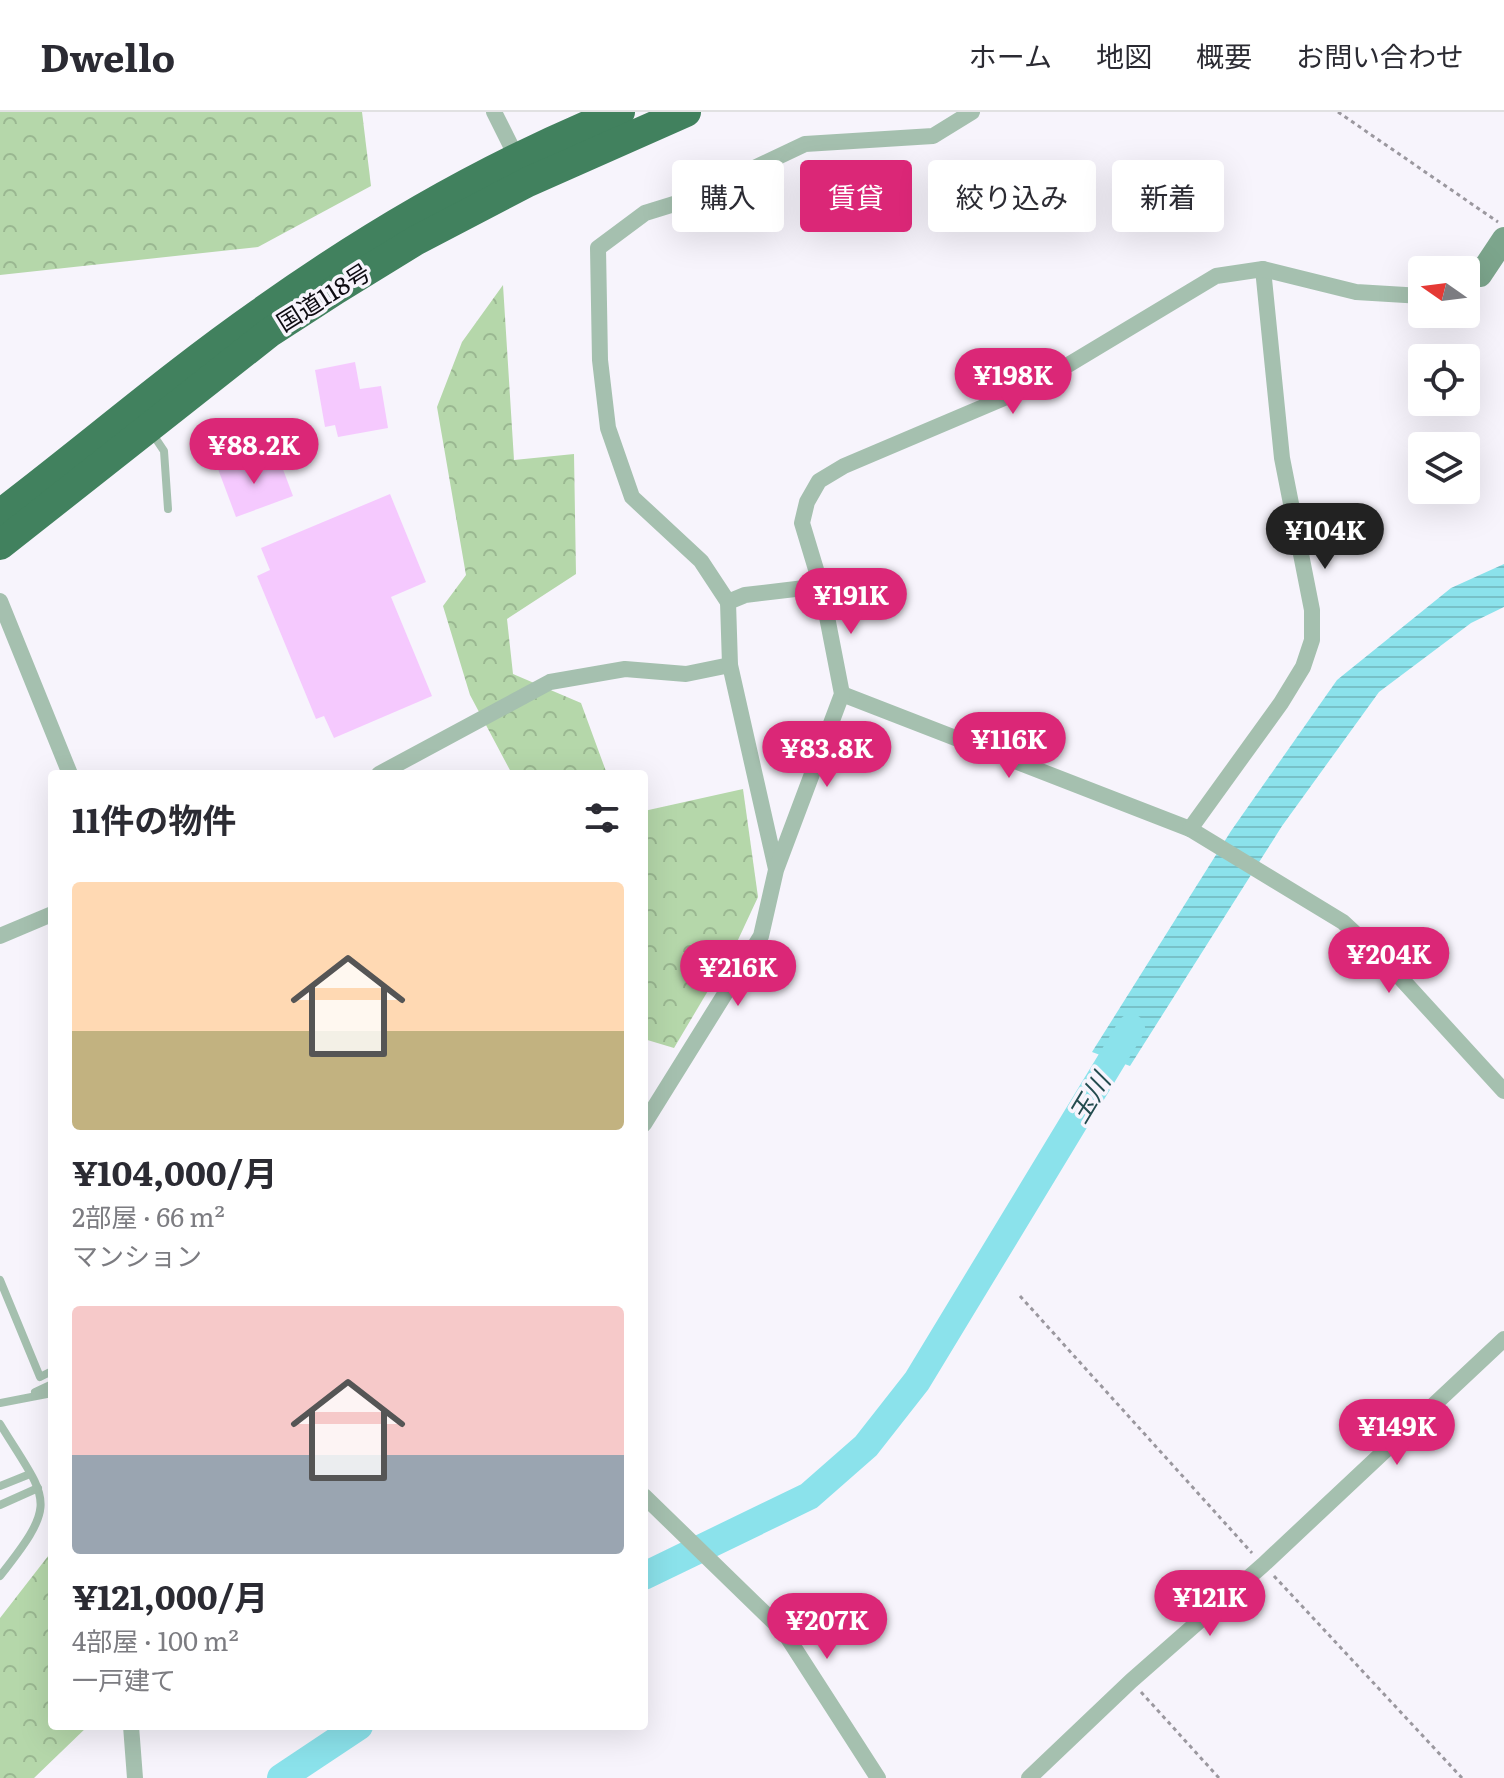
<!DOCTYPE html>
<html lang="ja">
<head>
<meta charset="utf-8">
<style>
  body { margin:0; font-family:Literata,"Noto Sans JP",serif; background:#f7f7f7; color:#2b2b33; height:100vh; display:flex; flex-direction:column; font-size:30px; white-space:nowrap }
  * { box-sizing:border-box; margin:0 }
  p { font-size:26px; color:#7c7c81 }
  .icon { flex:none; width:44px; height:44px; fill:none; stroke:currentColor; stroke-width:2; stroke-linecap:round; stroke-linejoin:round }
  .map { position:relative; flex:1; overflow:hidden }
  .details { position:absolute; left:48px; top:658px; width:600px; height:960px; display:flex; flex-direction:column; background:#fff; border-radius:8px; box-shadow:0 8px 32px #0002 }
  .details>* { flex:none }
  .top-card { position:absolute; left:672px; top:48px; width:712px; height:72px; display:flex; gap:16px }
  .needle { width:52px; rotate:284deg }
  .tools { position:absolute; left:1408px; top:144px; display:grid; gap:16px }
  .tools a { display:grid; place-items:center; width:72px; height:72px; border-radius:8px; background:#fff; box-shadow:0 8px 32px #0002; font-size:40px }
  .price { position:absolute; translate:-50% -68px; padding:0 18px; border-radius:28px; background:#db2777; color:#fff; font-size:26px; line-height:52px; filter:drop-shadow(0 2px 4px #0008) }
  .price::after { content:''; position:absolute; left:50%; top:48px; width:24px; height:18px; margin-left:-12px; background:inherit; clip-path:polygon(0 0,100% 0,50% 100%) }
  .price.selected { background:#222; color:#fff }
  ul { padding:0; list-style:none }
  li { display:grid; align-content:center; gap:16px; height:424px; padding:0 24px }
  li span { display:grid; place-items:center; height:248px; border-radius:8px; color:#555 }
  li>.icon { margin-inline-start:auto }
  span .icon { width:144px; height:144px; fill:#fffc; stroke-width:1 }
  li b { font-size:34px }
  h2 { display:flex; justify-content:space-between; align-items:center; height:96px; padding:0 24px; font-size:34px }
  .chip { padding:0 28px; border-radius:8px; background:#fff; box-shadow:0 8px 32px #0002; font-size:28px; line-height:72px }
  .chip.selected { background:#db2777; color:#fff }
  header { display:flex; align-items:center; gap:48px; box-sizing:border-box; height:112px; padding:0 40px; background:#fff; border-bottom:2px solid #e1e1e2 }
  header strong { font-size:38px }
  nav { display:flex; gap:44px; margin-inline-start:auto; font-size:28px }
  .map>svg:first-child { display:block }
  .forest { fill:url(#forest-crowns) }
  .water { fill:url(#water-rules) }
  .lines { fill:none; stroke-linecap:round; stroke-linejoin:round }
  .river { stroke:#8be2eb; stroke-width:28 }
  .building { fill:#f5c9fe }
  .path { stroke:#9b989f; stroke-width:3; stroke-dasharray:4 4; stroke-linecap:butt }
  .lane { stroke:#a5c0af; stroke-width:8 }
  .street { stroke:#a5c0af; stroke-width:16 }
  .secondary { stroke:#7ca58c; stroke-width:24 }
  .highway { stroke:#41815e; stroke-width:30 }
  .labels { text-anchor:middle; stroke-width:7; stroke-linejoin:round; paint-order:stroke }
  .street-label { font-size:24px; fill:#0e0c12; stroke:#f7f4fc }
  .water-label { font-size:26px; font-style:italic; fill:#234c4f; stroke:#f7f4fc }
</style>
</head>
<body>
<header>
<strong>Dwello</strong>
<nav><a>ホーム</a><a>地図</a><a>概要</a><a>お問い合わせ</a></nav>
</header>
<div class="map">
<svg width="1504" height="1666" viewBox="0 0 1504 1666">
  <defs>
    <pattern id="forest-crowns" width="20" height="18" patternUnits="userSpaceOnUse" patternTransform="scale(2)"><rect width="20" height="18" fill="#b5d7aa"/><path d="M2 6a3 3 0 1 1 6 0M12 15a3 3 0 1 1 6 0" fill="none" stroke="#9ab791"/></pattern>
    <pattern id="water-rules" width="6" height="5" patternUnits="userSpaceOnUse" patternTransform="scale(2)"><rect width="6" height="5" fill="#8be2eb"/><path d="M0 2.5h6" fill="none" stroke="#77c1c8"/></pattern>
  </defs>
  <rect width="100%" height="100%" fill="#f7f4fc"/>
  <g class="forest">
    <polygon points="0,0 362,0 371,74 258,135 0,163"/>
    <polygon points="503,173 514,348 574,342 576,462 507,507 513,562 581,591 607,662 512,662 470,583 443,494 466,463 437,295 462,230"/>
    <polygon points="743,677 758,785 737,830 674,936 644,927 644,699"/>
    <polygon points="52,1439 52,1614 88,1614 34,1666 0,1666 0,1506"/>
  </g>
  <polygon class="water" points="1504,452 1504,495 1471,511 1379,580 1282,714 1130,954 1092,940 1231,719 1337,568 1451,476"/>
  <g class="lines">
    <g class="river">
      <polyline points="644,1464 809,1384 866,1334 917,1269 1131,916"/>
      <polyline points="281,1666 359,1614"/>
    </g>
  </g>
  <g class="building">
    <polygon points="355,250 360,277 381,274 388,316 338,325 335,313 325,315 315,258"/>
    <polygon points="249,345 255,361 281,352 293,384 236,405 218,357"/>
    <polygon points="390,382 426,470 391,485 432,584 334,626 324,604 316,607 257,464 270,458 261,436"/>
  </g>
  <g class="lines">
    <g class="path">
      <polyline points="1338,0 1498,110"/>
      <polyline points="1020,1184 1252,1441"/>
      <polyline points="1274,1464 1462,1666"/>
      <polyline points="1141,1580 1219,1666"/>
    </g>
    <g class="lane">
      <polyline points="152,321 164,339 168,397"/>
      <polyline points="0,1168 40,1265 52,1259"/>
      <polyline points="35,1280 52,1272"/>
      <polyline points="0,1291 52,1281"/>
      <path d="M0,1312C48,1390 60,1388 0,1464"/>
      <polyline points="0,1374 30,1362"/>
      <polyline points="0,1393 38,1376"/>
    </g>
    <g class="street">
      <polyline points="494,0 520,52"/>
      <polyline points="0,489 70,662"/>
      <polyline points="728,490 701,449 632,385 608,316 600,248 598,136 645,101 687,88 805,32 933,24 972,0"/>
      <polyline points="842,582 1190,717 1343,810 1385,849 1504,979"/>
      <polyline points="379,662 550,570 625,557 686,562 730,553"/>
      <polyline points="1190,717 1281,591 1303,555 1312,528 1312,498 1282,346 1263,157"/>
      <polyline points="776,757 730,553 728,490 745,483 821,474"/>
      <polyline points="0,824 52,802"/>
      <polyline points="644,1012 761,824 776,758 842,582 821,474 802,411 807,390 819,369 844,354 1009,284 1063,256 1216,164 1263,157 1356,180 1422,184"/>
      <polyline points="644,1384 784,1520 878,1666"/>
      <polyline points="131,1614 135,1666"/>
      <polyline points="1029,1666 1131,1569 1263,1453 1504,1227"/>
    </g>
    <polyline class="secondary" points="1480,163 1504,127"/>
    <g class="highway">
      <path d="M0,402C87,336 170,264 260,201C372,121 491,52 620,0"/>
      <polyline points="0,433 269,221 337,177 415,129 528,70 686,0"/>
    </g>
  </g>
  <g class="labels">
    <g class="street-label">
      <text transform="translate(324 186) rotate(-32)" y="8">国道118号</text>
    </g>
    <g class="water-label">
      <text transform="translate(1090 986) rotate(-59)" y="9">玉川</text>
    </g>
  </g>
</svg>
<div class="tools">
<a><svg class="needle" viewBox="-14 -14 28 28"><path d="M0-13l5 13h-10z" fill="#e53935"/><path d="M0 13l5-13h-10z" fill="#7c7c81"/></svg></a>
<a><svg class="icon" aria-label="locate" viewBox="0 0 24 24"><circle cx="12" cy="12" r="6"/><path d="M12 2v4M12 18v4M2 12h4M18 12h4"/></svg></a>
<a><svg class="icon" aria-label="layers" viewBox="0 0 24 24"><path d="M12 4l9 5-9 5-9-5zM3 14l9 5 9-5"/></svg></a>
</div>
<b class="price" style="left:1013px;top:304px">¥198K</b>
<b class="price" style="left:254px;top:374px">¥88.2K</b>
<b class="price selected" style="left:1325px;top:459px">¥104K</b>
<b class="price" style="left:851px;top:524px">¥191K</b>
<b class="price" style="left:1009px;top:668px">¥116K</b>
<b class="price" style="left:827px;top:677px">¥83.8K</b>
<b class="price" style="left:1389px;top:883px">¥204K</b>
<b class="price" style="left:738px;top:896px">¥216K</b>
<b class="price" style="left:1397px;top:1355px">¥149K</b>
<b class="price" style="left:1210px;top:1526px">¥121K</b>
<b class="price" style="left:827px;top:1549px">¥207K</b>
<div class="top-card">
<a class="chip">購入</a>
<a class="chip selected">賃貸</a>
<a class="chip">絞り込み</a>
<a class="chip">新着</a>
</div>
<section class="details">
<h2>11件の物件<svg class="icon" aria-label="filters" viewBox="0 0 24 24"><path d="M4 7h16M4 17h16"/><circle cx="9" cy="7" r="2"/><circle cx="15" cy="17" r="2"/></svg></h2>
<ul>
<li><span style="background:linear-gradient(#ffd9b3 60%,#c2b280 0)"><svg class="icon" aria-label="home" viewBox="0 0 24 24"><path d="M3 11l9-7 9 7M6 9v11h12V9"/></svg></span><div><b>¥104,000/月</b><p>2部屋 · 66 m²</p><p>マンション</p></div></li>
<li><span style="background:linear-gradient(#f6c9c9 60%,#9aa5b1 0)"><svg class="icon" aria-label="home" viewBox="0 0 24 24"><path d="M3 11l9-7 9 7M6 9v11h12V9"/></svg></span><div><b>¥121,000/月</b><p>4部屋 · 100 m²</p><p>一戸建て</p></div></li>
</ul>
</section>
</div>
</body>
</html>
